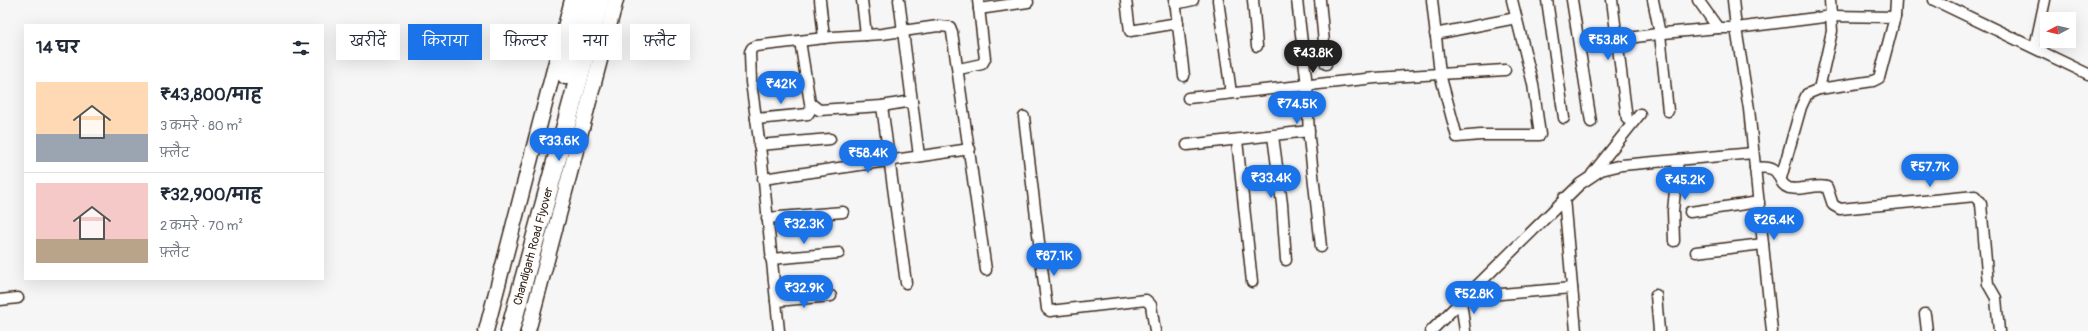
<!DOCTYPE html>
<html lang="hi">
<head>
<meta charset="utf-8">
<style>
  body { margin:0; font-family:Pangolin,"Playpen Sans Deva",sans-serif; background:#f2f2f3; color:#1f2937; height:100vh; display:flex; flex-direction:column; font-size:15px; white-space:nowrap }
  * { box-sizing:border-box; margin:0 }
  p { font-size:13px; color:#747a83 }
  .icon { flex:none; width:22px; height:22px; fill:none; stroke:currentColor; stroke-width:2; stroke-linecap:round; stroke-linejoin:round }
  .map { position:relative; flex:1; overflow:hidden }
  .drawer { position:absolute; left:24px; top:24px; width:300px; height:256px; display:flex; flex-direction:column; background:#fff; border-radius:0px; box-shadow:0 4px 16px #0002 }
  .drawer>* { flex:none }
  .top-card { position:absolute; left:336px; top:24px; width:380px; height:36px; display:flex; gap:8px }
  .needle { width:26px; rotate:263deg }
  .tools { position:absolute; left:2040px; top:12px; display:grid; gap:8px }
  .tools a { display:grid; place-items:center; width:36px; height:36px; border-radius:0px; background:#fff; box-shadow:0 4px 16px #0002; font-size:20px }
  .price { position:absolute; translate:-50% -34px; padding:0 9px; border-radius:14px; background:#1a73e8; color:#fff; font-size:13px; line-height:26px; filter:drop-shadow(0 1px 2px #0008) }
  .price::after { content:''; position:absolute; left:50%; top:24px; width:12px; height:9px; margin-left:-6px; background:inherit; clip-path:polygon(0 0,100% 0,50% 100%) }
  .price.selected { background:#222; color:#fff }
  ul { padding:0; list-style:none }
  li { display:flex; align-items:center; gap:12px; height:100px; padding:0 12px }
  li+li { border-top:1px solid #e0e1e3 }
  li span { display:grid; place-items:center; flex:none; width:112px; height:80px; border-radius:0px; color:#555 }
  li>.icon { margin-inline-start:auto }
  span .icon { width:48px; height:48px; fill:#fffc; stroke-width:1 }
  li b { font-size:17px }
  h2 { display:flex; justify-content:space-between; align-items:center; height:48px; padding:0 12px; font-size:17px }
  .pill { padding:0 14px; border-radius:0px; background:#fff; box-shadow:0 4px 16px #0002; font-size:14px; line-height:36px }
  .pill.selected { background:#1a73e8; color:#fff }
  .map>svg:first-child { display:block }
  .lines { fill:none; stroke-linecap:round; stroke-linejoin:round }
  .street-casing { stroke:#3b2a1e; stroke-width:13 }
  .secondary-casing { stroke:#3b2a1e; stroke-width:17 }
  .highway-casing { stroke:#3b2a1e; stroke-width:21 }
  .street { stroke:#fff; stroke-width:10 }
  .secondary { stroke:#fff; stroke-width:14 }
  .highway { stroke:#fff; stroke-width:18 }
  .labels { text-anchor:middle; stroke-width:3.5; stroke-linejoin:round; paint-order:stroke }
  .street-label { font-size:12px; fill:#3b2a1e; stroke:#fff }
</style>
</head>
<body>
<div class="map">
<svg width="2088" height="331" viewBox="0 0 2088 331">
  <rect width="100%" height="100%" fill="#f7f6f6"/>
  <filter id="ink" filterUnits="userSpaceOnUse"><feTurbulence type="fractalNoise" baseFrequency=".025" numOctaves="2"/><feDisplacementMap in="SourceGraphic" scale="8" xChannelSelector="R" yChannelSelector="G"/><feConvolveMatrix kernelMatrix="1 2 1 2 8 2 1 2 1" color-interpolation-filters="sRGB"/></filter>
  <g filter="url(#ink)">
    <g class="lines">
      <defs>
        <g id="street">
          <polyline points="820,0 824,38"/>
          <polyline points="862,0 866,35"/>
          <polyline points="899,0 919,156"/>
          <polyline points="1126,0 1130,31 1178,23"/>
          <polyline points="1175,0 1184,76"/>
          <polyline points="1218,0 1231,93"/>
          <polyline points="1253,0 1257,46"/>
          <polyline points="1297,0 1307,86 1309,138 1321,247"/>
          <polyline points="1320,0 1326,64"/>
          <polyline points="1432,0 1440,74 1457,137 1481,135 1540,135 1533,84 1512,0"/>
          <polyline points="1547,0 1564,118"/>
          <polyline points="1572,0 1591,122"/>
          <polyline points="1612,0 1627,119"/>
          <polyline points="1653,0 1660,34 1668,111"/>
          <polyline points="1934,0 2088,74"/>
          <polyline points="1175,4 1193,0"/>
          <polyline points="979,9 1028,2"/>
          <polyline points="1718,28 1736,28 1733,0"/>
          <polyline points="1435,34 1516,18"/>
          <polyline points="800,41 810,103 819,110 882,106 912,101"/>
          <polyline points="1580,45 1664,33 1718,28 1698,0"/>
          <polyline points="2035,47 2045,0"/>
          <polyline points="959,69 982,64 985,59 978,0"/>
          <polyline points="1819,89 1832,31 1830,0"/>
          <polyline points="1188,98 1375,78 1505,70"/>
          <polyline points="882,106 906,283"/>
          <polyline points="1024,117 1047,309 1050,311 1146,300 1151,305 1155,331"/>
          <polyline points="756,119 808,114 813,106"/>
          <polyline points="1273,136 1282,204 1286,260"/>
          <polyline points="1237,140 1252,282"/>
          <polyline points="759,145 830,139"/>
          <polyline points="1187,145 1309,131"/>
          <path d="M1755,168C1786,164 1774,183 1789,188C1801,191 1815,184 1827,187L1833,205L1840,209L1975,196L1981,204L1988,284L1996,298L1999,331"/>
          <polyline points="1592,174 1640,114"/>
          <polyline points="1781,178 1801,107 1807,94 1819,89 1873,81 1879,78 1895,17 1896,0"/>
          <polyline points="763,179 970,149"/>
          <polyline points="1564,198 1576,331"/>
          <polyline points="1690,212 1759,202"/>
          <polyline points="767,218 843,212"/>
          <polyline points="1674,241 1673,211 1678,160"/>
          <polyline points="1696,252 1763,244"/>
          <polyline points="771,259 839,253"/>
          <polyline points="1656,295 1659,331"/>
          <polyline points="1465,297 1572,288"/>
          <polyline points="0,300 18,298"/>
          <polyline points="776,301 831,296"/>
          <polyline points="1461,301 1465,331"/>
          <polyline points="1925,314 1927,331"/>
          <polyline points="779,331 762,162 751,82 750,52 752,48 756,46 833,37 882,34 938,26 950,27 952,32 986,270"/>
          <polyline points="1431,331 1580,184 1601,170 1622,165 1753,153"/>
          <polyline points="1772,331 1749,109 1736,28 1832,16 1895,17"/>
        </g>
        <g id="secondary">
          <polyline points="486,331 572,0"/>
          <polyline points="528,331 616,0"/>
        </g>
        <g id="highway">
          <polyline points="566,75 586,0"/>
          <path id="s1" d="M510,331L600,0"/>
        </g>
      </defs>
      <use href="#street" class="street-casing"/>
      <use href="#secondary" class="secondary-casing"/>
      <use href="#highway" class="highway-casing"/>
      <use href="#street" class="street"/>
      <use href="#secondary" class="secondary"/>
      <use href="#highway" class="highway"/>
    </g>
  </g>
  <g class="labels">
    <g class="street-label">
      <text dy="4" stroke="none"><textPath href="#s1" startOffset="88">Chandigarh Road Flyover</textPath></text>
    </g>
  </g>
</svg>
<div class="tools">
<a><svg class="needle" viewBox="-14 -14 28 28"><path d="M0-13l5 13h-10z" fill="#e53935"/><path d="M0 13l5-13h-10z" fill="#747a83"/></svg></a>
</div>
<b class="price" style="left:1608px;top:61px">₹53.8K</b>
<b class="price selected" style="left:1313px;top:74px">₹43.8K</b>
<b class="price" style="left:781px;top:105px">₹42K</b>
<b class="price" style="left:1297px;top:125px">₹74.5K</b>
<b class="price" style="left:559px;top:162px">₹33.6K</b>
<b class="price" style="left:868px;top:174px">₹58.4K</b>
<b class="price" style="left:1930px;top:188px">₹57.7K</b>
<b class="price" style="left:1271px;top:199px">₹33.4K</b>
<b class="price" style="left:1685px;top:201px">₹45.2K</b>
<b class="price" style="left:1774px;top:241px">₹26.4K</b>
<b class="price" style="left:804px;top:245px">₹32.3K</b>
<b class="price" style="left:1054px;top:277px">₹87.1K</b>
<b class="price" style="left:804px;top:309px">₹32.9K</b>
<b class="price" style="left:1474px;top:315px">₹52.8K</b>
<div class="top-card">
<a class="pill">खरीदें</a>
<a class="pill selected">किराया</a>
<a class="pill">फ़िल्टर</a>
<a class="pill">नया</a>
<a class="pill">फ़्लैट</a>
</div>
<section class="drawer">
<h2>14 घर<svg class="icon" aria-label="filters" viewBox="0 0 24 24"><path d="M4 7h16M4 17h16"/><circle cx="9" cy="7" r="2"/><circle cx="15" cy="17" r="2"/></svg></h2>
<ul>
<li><span style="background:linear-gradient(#ffd9b3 65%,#9aa5b1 0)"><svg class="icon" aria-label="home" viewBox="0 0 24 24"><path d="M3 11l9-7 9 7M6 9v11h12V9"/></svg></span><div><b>₹43,800/माह</b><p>3 कमरे · 80 m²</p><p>फ़्लैट</p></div></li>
<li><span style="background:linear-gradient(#f6c9c9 70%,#b9a48a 0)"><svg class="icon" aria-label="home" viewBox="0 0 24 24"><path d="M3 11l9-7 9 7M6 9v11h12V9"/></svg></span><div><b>₹32,900/माह</b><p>2 कमरे · 70 m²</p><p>फ़्लैट</p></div></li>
</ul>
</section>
</div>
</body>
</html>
